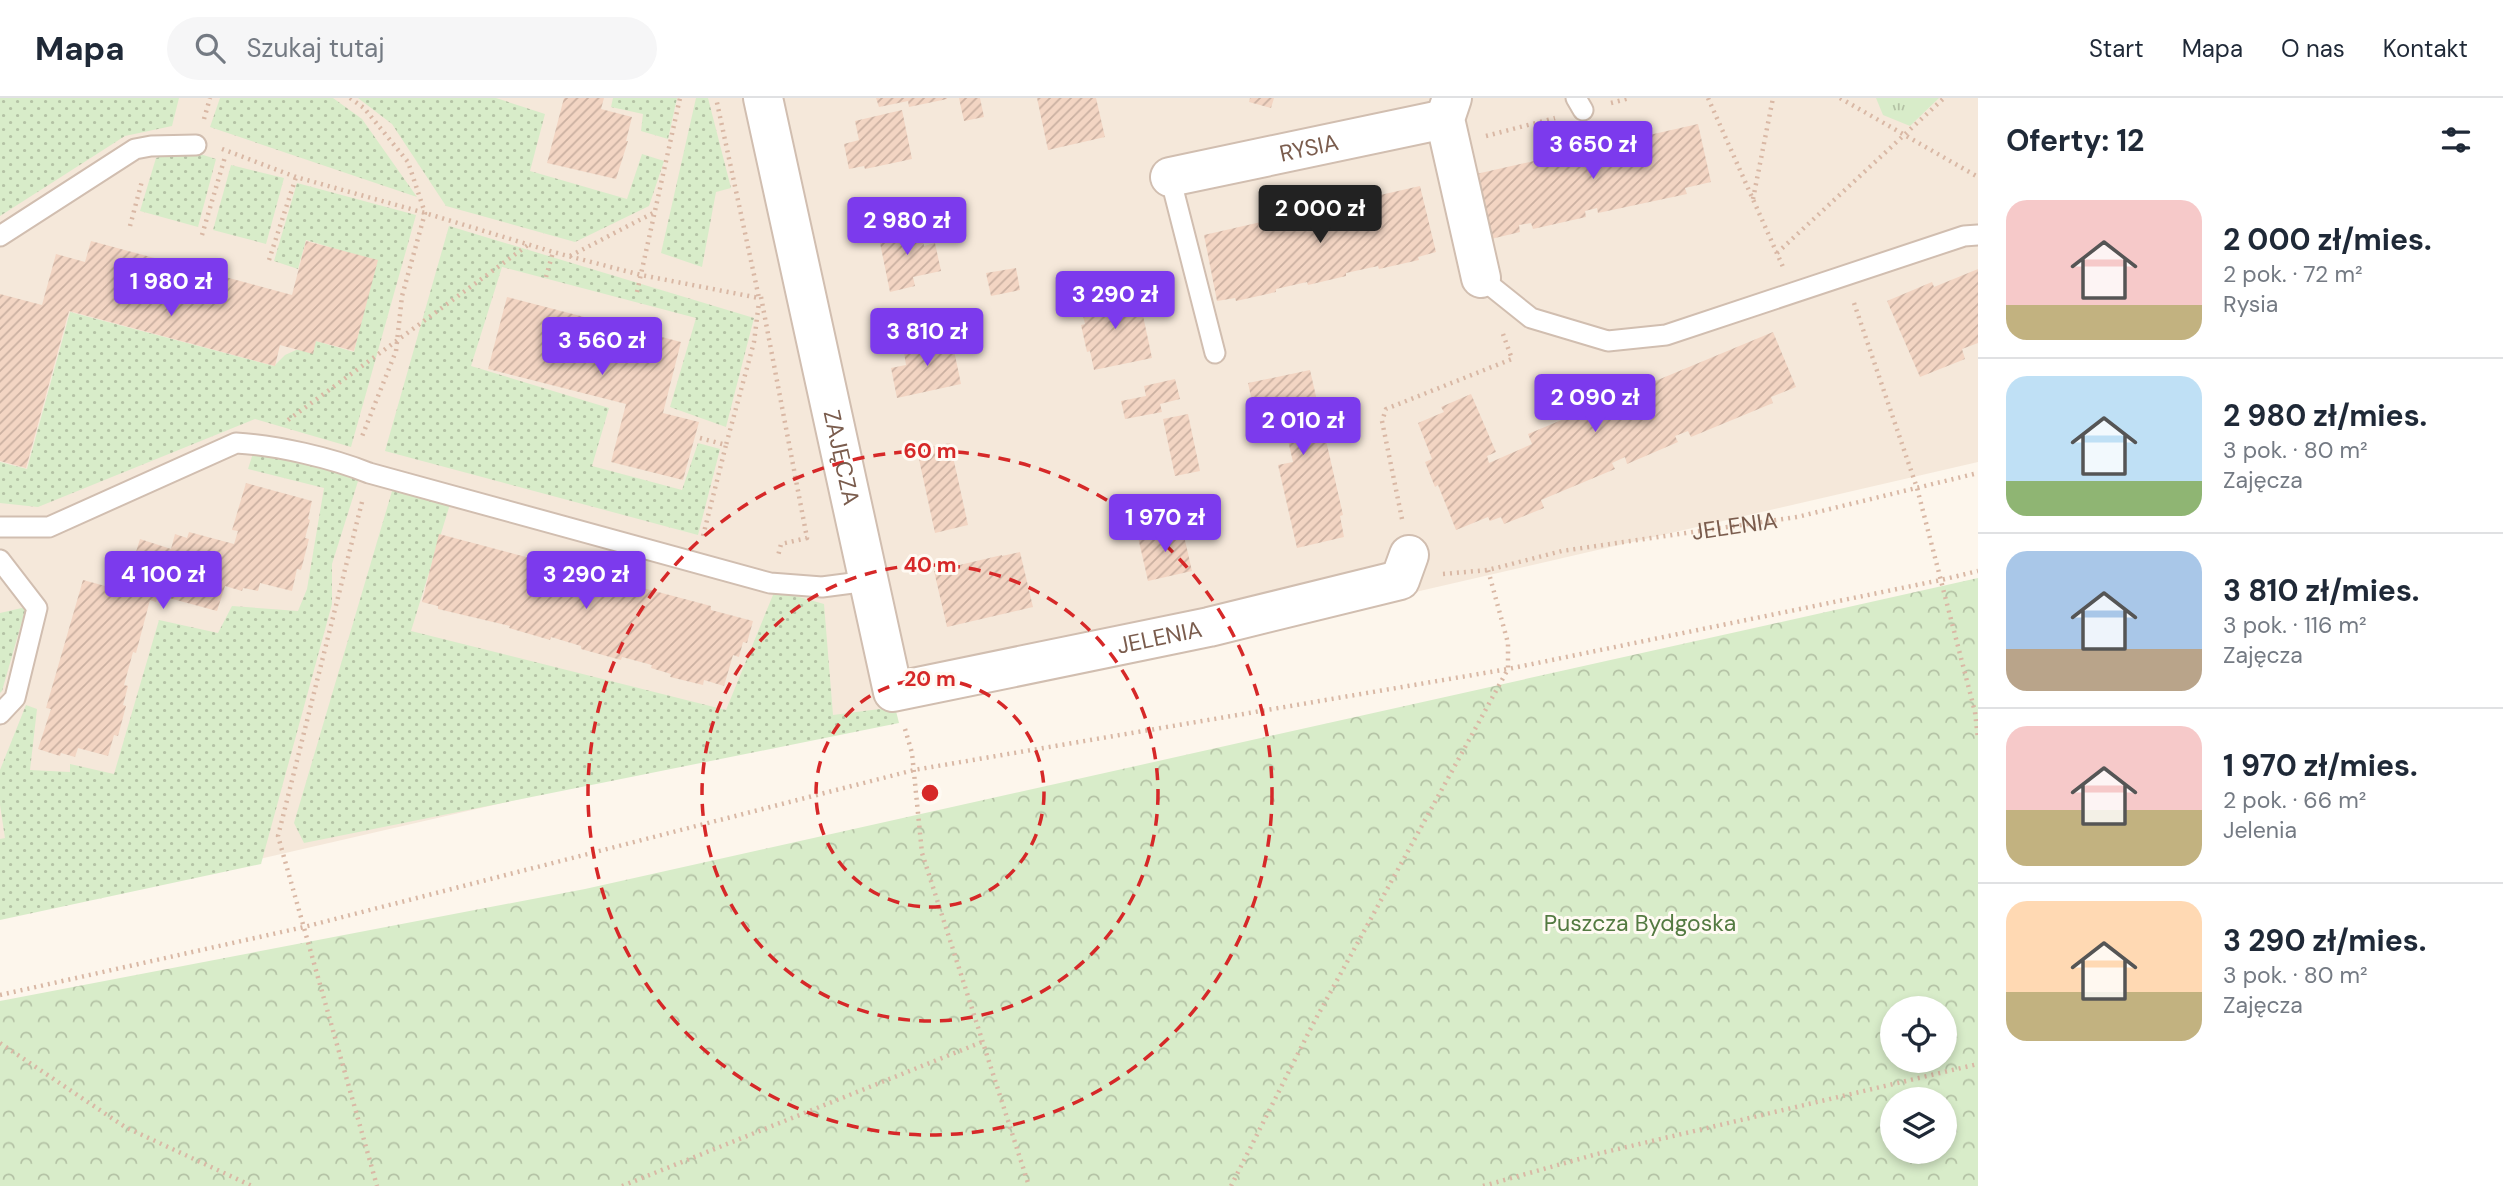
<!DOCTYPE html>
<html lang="pl">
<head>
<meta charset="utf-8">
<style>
  body { margin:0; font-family:"DM Sans",sans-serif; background:#f6f6f7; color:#1f2937; height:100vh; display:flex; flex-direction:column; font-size:26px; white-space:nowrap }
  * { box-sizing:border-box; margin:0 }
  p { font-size:23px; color:#747a83 }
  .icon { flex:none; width:38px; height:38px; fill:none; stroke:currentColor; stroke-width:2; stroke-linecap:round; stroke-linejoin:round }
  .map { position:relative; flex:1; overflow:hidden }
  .drawer { display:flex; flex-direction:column; background:#fff; width:525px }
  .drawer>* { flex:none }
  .fabs { position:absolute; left:1880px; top:898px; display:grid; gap:14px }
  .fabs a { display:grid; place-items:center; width:77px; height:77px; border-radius:50%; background:#fff; box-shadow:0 4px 10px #0003; font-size:35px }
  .price { position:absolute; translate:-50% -60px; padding:0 16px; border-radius:7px; background:#7c3aed; color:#fff; font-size:23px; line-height:46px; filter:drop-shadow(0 2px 4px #0008) }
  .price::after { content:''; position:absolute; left:50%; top:42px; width:21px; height:16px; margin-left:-10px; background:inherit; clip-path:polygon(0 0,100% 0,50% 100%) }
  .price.selected { background:#222; color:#fff }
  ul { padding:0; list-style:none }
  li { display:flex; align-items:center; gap:21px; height:175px; padding:0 28px }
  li+li { border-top:2px solid #e0e1e3 }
  li span { display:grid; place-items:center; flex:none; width:196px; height:140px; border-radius:21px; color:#555 }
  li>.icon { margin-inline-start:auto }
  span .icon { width:84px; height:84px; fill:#fffc; stroke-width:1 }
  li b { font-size:30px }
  h2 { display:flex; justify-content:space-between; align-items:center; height:84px; padding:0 28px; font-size:30px }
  header { display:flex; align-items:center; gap:42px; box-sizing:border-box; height:98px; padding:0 35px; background:#fff; border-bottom:2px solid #e0e1e3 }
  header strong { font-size:33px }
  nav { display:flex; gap:38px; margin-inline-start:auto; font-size:24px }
  .search { width:490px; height:63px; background:#f6f6f7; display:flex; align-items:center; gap:18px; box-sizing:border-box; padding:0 24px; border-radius:38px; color:#747a83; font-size:26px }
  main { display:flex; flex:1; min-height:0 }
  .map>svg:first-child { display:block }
  .residential { fill:#f5e8da }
  .grass { fill:url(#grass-dots) }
  .forest { fill:url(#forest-crowns); fill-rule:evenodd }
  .park { fill:url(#park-tufts) }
  .building { fill:url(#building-hatch) }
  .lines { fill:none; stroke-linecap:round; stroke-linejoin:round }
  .lane-casing { stroke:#d1beb0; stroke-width:23 }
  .street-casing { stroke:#d1beb0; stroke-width:42 }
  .path { stroke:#d9b8a5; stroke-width:4.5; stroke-dasharray:2 5; stroke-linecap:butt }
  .lane { stroke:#fff; stroke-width:19 }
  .street { stroke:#fff; stroke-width:38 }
  .ring { fill:none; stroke:#d62828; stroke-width:3.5; stroke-dasharray:12 9 }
  .labels { text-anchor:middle; stroke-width:6; stroke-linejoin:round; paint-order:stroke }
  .street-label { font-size:23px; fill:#7a5c4d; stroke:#fffaf3 }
  .park-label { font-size:23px; fill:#537a41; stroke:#fffaf3 }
  .centre { fill:#d62828; stroke:#fffaf3; stroke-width:3.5 }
  .ring-label { font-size:21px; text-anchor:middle; font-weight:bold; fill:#d62828; stroke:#fffaf3; stroke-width:6; stroke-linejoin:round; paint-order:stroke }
</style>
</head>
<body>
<header>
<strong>Mapa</strong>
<div class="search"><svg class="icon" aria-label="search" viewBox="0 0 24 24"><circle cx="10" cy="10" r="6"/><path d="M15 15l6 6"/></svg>Szukaj tutaj</div>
<nav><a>Start</a><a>Mapa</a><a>O nas</a><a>Kontakt</a></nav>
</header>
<main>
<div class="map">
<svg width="1978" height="1088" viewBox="0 0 1978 1088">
  <defs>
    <pattern id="grass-dots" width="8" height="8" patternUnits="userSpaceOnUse" patternTransform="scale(1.75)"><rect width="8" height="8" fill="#d8ecc9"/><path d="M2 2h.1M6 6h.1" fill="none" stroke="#b4c2a5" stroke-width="1.8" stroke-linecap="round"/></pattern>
    <pattern id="forest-crowns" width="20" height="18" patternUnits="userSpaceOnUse" patternTransform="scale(1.75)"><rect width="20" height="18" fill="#d8ecc9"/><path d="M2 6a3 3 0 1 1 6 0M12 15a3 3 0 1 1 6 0" fill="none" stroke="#b4c2a5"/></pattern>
    <pattern id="park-tufts" width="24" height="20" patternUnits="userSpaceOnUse" patternTransform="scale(1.75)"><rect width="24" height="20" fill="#d8ecc9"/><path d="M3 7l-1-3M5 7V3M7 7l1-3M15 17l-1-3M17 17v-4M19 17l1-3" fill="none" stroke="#b4c2a5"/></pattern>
    <pattern id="building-hatch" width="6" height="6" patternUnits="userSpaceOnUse" patternTransform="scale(1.75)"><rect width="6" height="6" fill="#f3d5c3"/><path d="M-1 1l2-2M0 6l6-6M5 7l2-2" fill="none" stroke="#cab0a1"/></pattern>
  </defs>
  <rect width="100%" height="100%" fill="#fdf6ec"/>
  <polygon class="residential" points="0,0 1978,0 1978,364 0,821"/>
  <g class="grass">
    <polygon points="0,0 179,0 172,28 125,38 0,118"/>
    <polygon points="220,0 333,0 362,21 417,99 210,29"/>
    <polygon points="358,0 496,0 545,16 530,73 627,101 642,56 664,63 649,108 575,144 446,108 392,26"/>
    <polygon points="613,0 677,0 668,41 641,33 643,16 611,9"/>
    <polygon points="696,0 708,0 731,90 716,94 702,169 661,155"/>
    <polygon points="179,53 200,56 216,61 198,129 140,113 156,60"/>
    <polygon points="231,67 284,80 266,146 213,132"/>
    <polygon points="297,85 416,117 351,349 255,321 38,409 0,405 0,364 27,371 70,214 274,268 285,257 316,243 354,254 376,163 306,142 298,171 274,163"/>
    <polygon points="449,128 754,220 726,329 670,309 696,220 502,169 471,268 609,310 592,368 682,392 698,345 720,351 698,437 385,353"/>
    <polygon points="254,352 359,380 332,466 332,506 261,766 0,822 0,741 5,740 0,707 0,672 26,607 37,611 30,672 70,674 70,666 114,676 159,522 218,535 232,508 298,513 307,491 324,390 248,371"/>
    <polygon points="395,383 451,403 411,533 726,612 775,492 824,506 833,617 895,609 899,625 304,745 294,725"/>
    <polygon points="26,509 2,593 0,595 0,515"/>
  </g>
  <path class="forest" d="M1978,480V1088H0V903L585,791ZM1892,910H1944V962H1892ZM1892,1001H1944V1054H1892Z"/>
  <polygon class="park" points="1876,0 1939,0 1910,28 1883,17"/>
  <g class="building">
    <polygon points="564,0 604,0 601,11 632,19 626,43 628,43 616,81 547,65"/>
    <polygon points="876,0 947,0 947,1 909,9 908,3 879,9"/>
    <polygon points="959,0 980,0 984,19 964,23"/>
    <polygon points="1037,0 1096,0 1105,39 1048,52"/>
    <polygon points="1250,0 1274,0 1271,10 1249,4"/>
    <polygon points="902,12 912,61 865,71 864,68 849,71 844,46 859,42 855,23"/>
    <polygon points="1698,26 1711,84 1685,90 1687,96 1598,115 1597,110 1585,113 1586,119 1533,131 1531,125 1519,127 1520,134 1491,141 1476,76"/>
    <polygon points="1420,88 1436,154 1418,159 1419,162 1379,171 1378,168 1346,175 1346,178 1308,187 1307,184 1276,191 1276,194 1236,203 1235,200 1217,203 1204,137"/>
    <polygon points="920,127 924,148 935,145 941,173 913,179 915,188 890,194 878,135"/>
    <polygon points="91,143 292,197 306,143 378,162 354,253 316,243 313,256 280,247 275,268 69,213 26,370 0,363 0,196 42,207 56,156 85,164"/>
    <polygon points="1016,170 1020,192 991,198 986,175"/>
    <polygon points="1978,171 1978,245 1962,251 1965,261 1920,279 1887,203 1932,184 1934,189"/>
    <polygon points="1138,194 1152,260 1094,272 1090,253 1087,254 1081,227 1085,226 1080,206"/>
    <polygon points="507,199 681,244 663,315 699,324 683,382 611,364 626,306 488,271"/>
    <polygon points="1773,234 1796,289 1771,299 1773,305 1691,339 1688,333 1675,338 1678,344 1627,366 1625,359 1612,365 1615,371 1541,402 1544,410 1504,426 1501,419 1490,423 1488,419 1456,432 1438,387 1435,389 1425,364 1432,361 1418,325 1444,314 1441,309 1471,296 1496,354 1487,358 1489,365 1532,346 1528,336"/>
    <polygon points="951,238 961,286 897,300 891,270 906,267 903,248"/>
    <polygon points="1310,272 1343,417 1340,418 1344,439 1297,450 1278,367 1293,364 1282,316 1256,322 1248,285"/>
    <polygon points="1175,281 1180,301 1160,306 1162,314 1125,321 1121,303 1146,298 1144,288"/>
    <polygon points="1188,316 1200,373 1175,378 1163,321"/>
    <polygon points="950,345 968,427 935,435 917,352"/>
    <polygon points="246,385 312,403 308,421 310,422 305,440 309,441 301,472 297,471 292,493 260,485 258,493 243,490 242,493 225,488 217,513 158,497 156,504 150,502 136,555 133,554 124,587 128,588 123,607 126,608 118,638 114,637 108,658 78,650 75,659 61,655 60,658 38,651 51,611 46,610 83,482 124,493 140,441 171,451 175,436 187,440 189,434 234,446 238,433 232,432"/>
    <polygon points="1182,429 1192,473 1148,483 1138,439"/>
    <polygon points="439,436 711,508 711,512 753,523 747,545 743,544 739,559 733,557 724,588 704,582 703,587 670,579 671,576 651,570 652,567 622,559 621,562 581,551 581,548 551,539 550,542 509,530 510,528 438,511 438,508 422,504"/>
    <polygon points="1020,454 1033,509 947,529 934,473 1002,457 1002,458"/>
  </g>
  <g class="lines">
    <defs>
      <g id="lane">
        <polyline points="1576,0 1583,12"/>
        <polyline points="1170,79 1215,255"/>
        <polyline points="0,138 135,51 151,48 196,47"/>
        <polyline points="1481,180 1531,220 1608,243 1666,237 1964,138 1978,137"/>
        <path d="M0,429H49L236,345C276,347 332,360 369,375L770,485L822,489L868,483"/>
        <polyline points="0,462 37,510 15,600 0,616"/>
      </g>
      <g id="street">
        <path id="s2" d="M763,0L893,594L1209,529L1400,482L1409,457"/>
        <polyline points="1452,0 1445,21 1481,180"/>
        <path id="s3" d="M1170,79L1445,21"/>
      </g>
    </defs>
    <use href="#lane" class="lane-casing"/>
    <use href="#street" class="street-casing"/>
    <g class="path">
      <polyline points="350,0 364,10 408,64 425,115 402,198 396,253 361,341"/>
      <polyline points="1708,0 1783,169"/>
      <polyline points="1840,0 1978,79"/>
      <polyline points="1611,5 1630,0"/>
      <polyline points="204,21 210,0"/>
      <polyline points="1486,38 1555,20"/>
      <polyline points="222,51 296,79 425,115 553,154 641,177 759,200 716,0"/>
      <polyline points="1753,101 1773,0"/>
      <polyline points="130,128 142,83"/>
      <polyline points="202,137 225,59"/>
      <polyline points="1777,155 1944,0"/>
      <polyline points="570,158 655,114"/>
      <polyline points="269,162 296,79"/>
      <polyline points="546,179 553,154"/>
      <polyline points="637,194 680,0"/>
      <polyline points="761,199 807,440 781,446 778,458"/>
      <polyline points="1854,205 1917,390 1975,614 1978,641"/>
      <polyline points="288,322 528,147"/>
      <polyline points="700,340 726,347 754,244 759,204"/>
      <polyline points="362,404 278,738 377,1088"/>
      <polyline points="1402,421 1382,323 1386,311 1512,261 1503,236"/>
      <polyline points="703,438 726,347"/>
      <path id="s1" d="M1443,476L1488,472L1562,453L1797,419L1978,375"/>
      <polyline points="905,631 912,655 922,755 1029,1088"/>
      <polyline points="0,897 304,829 914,672 1508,571 1941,482 1978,473"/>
      <polyline points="0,945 125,1029 252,1088"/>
      <polyline points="622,1088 982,944"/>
      <polyline points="1231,1088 1313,926 1508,571 1508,545 1488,472"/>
      <polyline points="1483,1088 1597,1056 1978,966"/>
    </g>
    <use href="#lane" class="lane"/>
    <use href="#street" class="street"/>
  </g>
  <g class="ring">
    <circle cx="930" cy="695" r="114"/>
    <circle cx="930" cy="695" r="228"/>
    <circle cx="930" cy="695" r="342"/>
  </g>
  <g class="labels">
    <g class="street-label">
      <text dy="8" stroke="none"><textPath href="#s3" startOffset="142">RYSIA</textPath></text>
      <text dy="8" stroke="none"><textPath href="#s2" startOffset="368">ZAJĘCZA</textPath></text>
      <text dy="8" stroke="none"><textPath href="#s1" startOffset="296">JELENIA</textPath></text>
      <text dy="8" stroke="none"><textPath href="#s2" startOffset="880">JELENIA</textPath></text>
    </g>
    <g class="park-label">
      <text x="1640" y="833">Puszcza Bydgoska</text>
    </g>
  </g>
  <circle cx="930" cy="695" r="10" class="centre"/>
  <g class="ring-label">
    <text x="930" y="360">60 m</text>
    <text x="930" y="474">40 m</text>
    <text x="930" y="588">20 m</text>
  </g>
</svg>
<div class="fabs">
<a><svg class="icon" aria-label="locate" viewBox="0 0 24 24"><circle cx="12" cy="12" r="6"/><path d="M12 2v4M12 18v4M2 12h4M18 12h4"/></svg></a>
<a><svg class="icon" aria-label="layers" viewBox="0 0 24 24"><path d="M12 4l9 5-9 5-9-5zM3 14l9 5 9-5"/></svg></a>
</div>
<b class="price" style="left:1593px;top:83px">3 650 zł</b>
<b class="price selected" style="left:1320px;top:147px">2 000 zł</b>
<b class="price" style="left:907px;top:159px">2 980 zł</b>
<b class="price" style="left:171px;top:220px">1 980 zł</b>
<b class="price" style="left:1115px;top:233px">3 290 zł</b>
<b class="price" style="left:927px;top:270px">3 810 zł</b>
<b class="price" style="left:602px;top:279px">3 560 zł</b>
<b class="price" style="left:1595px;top:336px">2 090 zł</b>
<b class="price" style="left:1303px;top:359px">2 010 zł</b>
<b class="price" style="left:1165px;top:456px">1 970 zł</b>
<b class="price" style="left:163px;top:513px">4 100 zł</b>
<b class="price" style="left:586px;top:513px">3 290 zł</b>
</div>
<section class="drawer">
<h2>Oferty: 12<svg class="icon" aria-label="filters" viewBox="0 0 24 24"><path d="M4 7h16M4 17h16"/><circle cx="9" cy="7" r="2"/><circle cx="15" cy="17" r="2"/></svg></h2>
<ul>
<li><span style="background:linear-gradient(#f6c9c9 75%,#c2b280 0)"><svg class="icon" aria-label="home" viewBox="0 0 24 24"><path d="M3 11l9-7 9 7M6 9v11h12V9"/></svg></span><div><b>2 000 zł/mies.</b><p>2 pok. · 72 m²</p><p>Rysia</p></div></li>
<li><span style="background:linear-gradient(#bfe0f5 75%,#8fb573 0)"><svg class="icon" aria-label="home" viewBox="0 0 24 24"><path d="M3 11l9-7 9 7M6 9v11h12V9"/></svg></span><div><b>2 980 zł/mies.</b><p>3 pok. · 80 m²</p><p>Zajęcza</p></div></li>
<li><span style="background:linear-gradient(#a9c7e8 70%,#b9a48a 0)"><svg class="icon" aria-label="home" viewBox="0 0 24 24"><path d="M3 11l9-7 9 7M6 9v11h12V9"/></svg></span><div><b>3 810 zł/mies.</b><p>3 pok. · 116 m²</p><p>Zajęcza</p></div></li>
<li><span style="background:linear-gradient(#f6c9c9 60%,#c2b280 0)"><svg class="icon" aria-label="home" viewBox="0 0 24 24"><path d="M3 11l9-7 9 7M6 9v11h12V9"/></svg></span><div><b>1 970 zł/mies.</b><p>2 pok. · 66 m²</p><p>Jelenia</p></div></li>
<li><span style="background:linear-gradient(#ffd9b3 65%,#c2b280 0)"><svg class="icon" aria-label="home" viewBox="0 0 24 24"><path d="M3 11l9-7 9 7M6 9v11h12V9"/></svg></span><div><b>3 290 zł/mies.</b><p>3 pok. · 80 m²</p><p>Zajęcza</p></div></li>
</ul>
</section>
</main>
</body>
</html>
